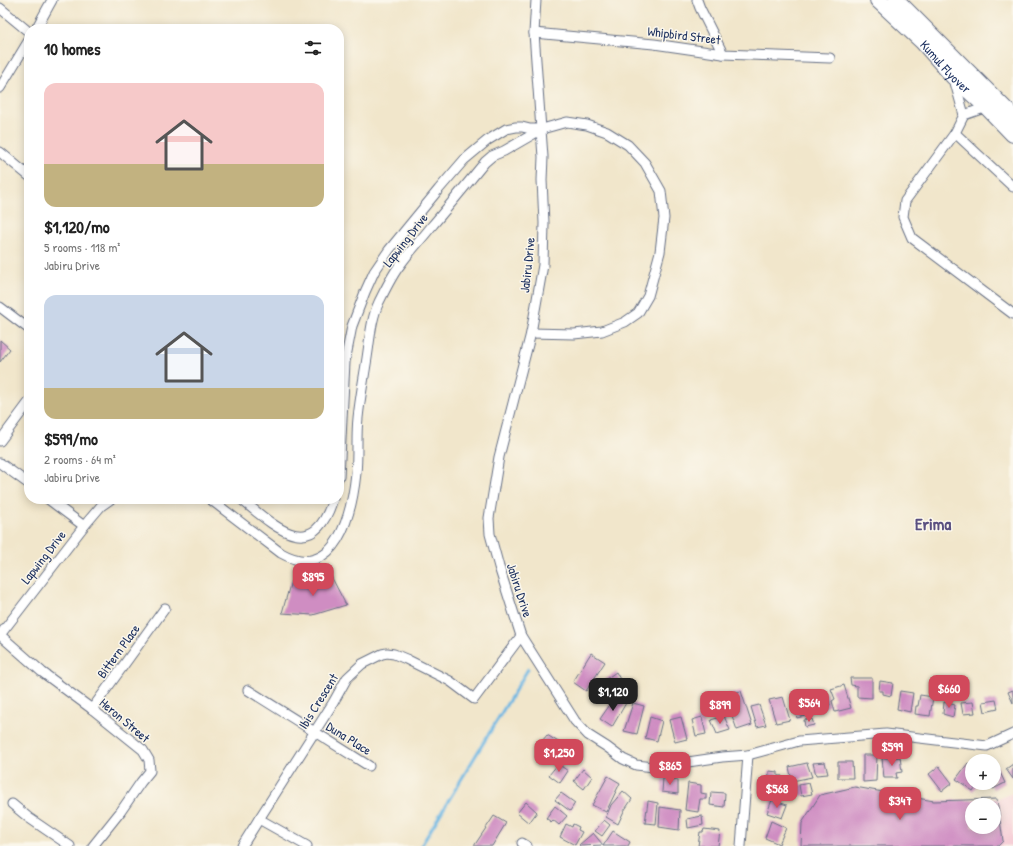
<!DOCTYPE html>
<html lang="en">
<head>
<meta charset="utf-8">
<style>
  body { margin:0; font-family:"Patrick Hand",sans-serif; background:#f6f6f6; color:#222; height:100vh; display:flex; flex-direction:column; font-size:15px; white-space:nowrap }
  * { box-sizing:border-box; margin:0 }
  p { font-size:13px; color:#767676 }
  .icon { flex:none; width:22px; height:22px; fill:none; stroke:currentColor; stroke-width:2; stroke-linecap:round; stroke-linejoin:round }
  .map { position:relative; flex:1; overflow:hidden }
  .drawer { position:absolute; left:24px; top:24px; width:320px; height:480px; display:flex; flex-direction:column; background:#fff; border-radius:16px; box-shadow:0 2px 10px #0003 }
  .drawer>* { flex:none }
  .buttons { position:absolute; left:965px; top:754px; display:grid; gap:8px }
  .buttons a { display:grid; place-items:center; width:36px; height:36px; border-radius:50%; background:#fff; box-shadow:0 2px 10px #0003; font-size:20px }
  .price { position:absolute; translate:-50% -34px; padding:0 9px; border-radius:8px; background:#d1495b; color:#fff; font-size:13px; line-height:26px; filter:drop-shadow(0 1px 2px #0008) }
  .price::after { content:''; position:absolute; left:50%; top:24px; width:12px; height:9px; margin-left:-6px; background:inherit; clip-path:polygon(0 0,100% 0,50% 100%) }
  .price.active { background:#222; color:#fff }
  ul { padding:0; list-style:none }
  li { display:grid; align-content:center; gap:8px; height:212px; padding:0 20px }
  li span { display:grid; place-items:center; height:124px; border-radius:12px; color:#555 }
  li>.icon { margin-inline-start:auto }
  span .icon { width:72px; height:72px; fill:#fffc; stroke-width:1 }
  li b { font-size:17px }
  h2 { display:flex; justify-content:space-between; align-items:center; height:48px; padding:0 20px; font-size:17px }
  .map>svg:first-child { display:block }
  .built { fill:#f6cfd7 }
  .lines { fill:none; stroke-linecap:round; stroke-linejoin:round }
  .stream { stroke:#69b6e3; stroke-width:3 }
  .building { fill:#cf8dc2; fill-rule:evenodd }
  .minor-casing { stroke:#666f84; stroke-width:11 }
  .trunk-casing { stroke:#666f84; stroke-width:18 }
  .minor { stroke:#fff; stroke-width:9 }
  .trunk { stroke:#fff; stroke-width:16 }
  .labels { text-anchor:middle; stroke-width:3; stroke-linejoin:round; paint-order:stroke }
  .street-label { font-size:13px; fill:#1b2f5e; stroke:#fbf7ec }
  .district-label { font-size:17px; font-weight:bold; fill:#5a5081; stroke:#fbf7ec }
</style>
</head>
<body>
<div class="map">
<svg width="1013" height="846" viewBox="0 0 1013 846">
  <rect width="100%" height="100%" fill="#fbf7ec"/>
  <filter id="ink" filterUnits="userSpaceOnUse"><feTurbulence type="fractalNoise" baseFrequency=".025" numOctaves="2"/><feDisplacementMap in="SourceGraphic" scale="8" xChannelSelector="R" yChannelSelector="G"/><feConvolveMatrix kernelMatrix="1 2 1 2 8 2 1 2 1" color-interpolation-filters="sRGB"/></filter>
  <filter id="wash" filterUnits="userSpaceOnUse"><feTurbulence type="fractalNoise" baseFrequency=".012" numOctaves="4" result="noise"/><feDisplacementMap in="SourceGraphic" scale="16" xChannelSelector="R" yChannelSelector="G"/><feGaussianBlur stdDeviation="0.9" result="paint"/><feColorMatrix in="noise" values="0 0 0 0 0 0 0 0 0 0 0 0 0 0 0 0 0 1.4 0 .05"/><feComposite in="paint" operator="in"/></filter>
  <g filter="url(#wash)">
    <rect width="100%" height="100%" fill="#f1e6cb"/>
    <polygon class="built" points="1013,793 1013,846 998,846 1002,840 997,799"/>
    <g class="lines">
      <polyline class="stream" points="421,846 528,669"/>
    </g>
    <g id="blocks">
      <g class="building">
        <polygon points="0,340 10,349 0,362"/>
        <polygon points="331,576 346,605 313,615 282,613 291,581 311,582"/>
        <polygon points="591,653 605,662 586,691 573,682"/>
        <polygon points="616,672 622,683 604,696 596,686"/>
        <polygon points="850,678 872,678 872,698 857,697 857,686 851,685"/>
        <polygon points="880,681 893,683 891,696 883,694 883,691 879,691"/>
        <polygon points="844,685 851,708 835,712 832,701 835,699 831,689"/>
        <polygon points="1013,690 1013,703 1008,692"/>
        <polygon points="741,691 752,725 737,730 728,704 731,703 727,694"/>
        <polygon points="900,691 913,693 910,712 897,709"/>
        <polygon points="826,692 830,705 817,712 811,697"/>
        <polygon points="803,694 809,715 797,718 791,698"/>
        <polygon points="920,695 933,697 930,716 915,714 916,706 918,706"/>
        <polygon points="616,696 626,703 612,727 600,719"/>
        <polygon points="783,697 790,720 776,723 769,700"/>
        <polygon points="996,700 998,709 985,712 983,702"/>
        <polygon points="944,702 955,705 953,717 943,714"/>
        <polygon points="973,702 975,713 963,714 961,703"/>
        <polygon points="633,703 644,706 637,734 624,731"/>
        <polygon points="759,705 766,725 757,727 751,707"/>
        <polygon points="724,716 730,730 717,734 711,720"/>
        <polygon points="650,717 662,721 657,741 645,738"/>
        <polygon points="681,717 687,739 675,742 669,720"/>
        <polygon points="702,717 706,734 696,736 692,720"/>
        <polygon points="812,719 814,725 805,727 804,720"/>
        <polygon points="547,735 560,743 550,756 542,750 546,745 542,741"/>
        <polygon points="863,755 877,755 876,781 863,782"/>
        <polygon points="900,757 902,772 896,773 897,778 884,778 882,758"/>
        <polygon points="825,762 828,774 816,775 813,763"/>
        <polygon points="838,762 852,762 853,778 838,778"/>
        <polygon points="807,763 812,777 792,781 789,767"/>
        <polygon points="968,763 972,766 972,783 978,783 973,791 956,779"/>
        <polygon points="558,764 568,771 560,783 549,775"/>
        <polygon points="1013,764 1013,779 1006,769"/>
        <polygon points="939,766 952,783 942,791 929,774"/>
        <polygon points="997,766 1005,783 993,789 990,783 994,783 994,767"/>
        <polygon points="583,769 592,777 584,789 574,781"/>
        <polygon points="769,771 778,772 778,776 782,776 781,794 768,793"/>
        <polygon points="608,776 620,783 606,812 592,805"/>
        <polygon points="663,778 678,780 678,794 662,792"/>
        <polygon points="688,783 701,785 701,793 706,794 706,799 700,799 698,812 685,810"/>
        <polygon points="809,783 812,794 801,796 799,785"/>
        <path d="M855,787L934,801L997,799L1003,841L998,846H801L802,823L820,795ZM972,805H994V827H972Z"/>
        <polygon points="623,791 632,799 624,811 618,824 606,817 611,805"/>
        <polygon points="711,792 725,793 724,807 710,805"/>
        <polygon points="561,793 575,803 570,811 555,800"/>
        <polygon points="772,800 787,805 782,818 767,813"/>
        <polygon points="648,801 658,803 656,824 645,823"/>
        <polygon points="526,802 537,812 529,823 517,813"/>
        <polygon points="555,806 567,816 559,825 553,820 551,822 546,818"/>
        <polygon points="660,807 680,810 679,830 659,827"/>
        <polygon points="494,816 506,823 492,846 474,846"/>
        <polygon points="702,816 703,825 688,828 687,819"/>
        <polygon points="604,820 610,825 602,836 595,831"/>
        <polygon points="771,821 786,828 779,844 765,838"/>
        <polygon points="566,824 572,827 573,824 579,827 578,830 582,832 575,845 560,837"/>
        <polygon points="704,829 720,831 718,846 698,846 700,832 703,832"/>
        <polygon points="613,831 630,842 628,846 603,846"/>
        <polygon points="593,833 603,845 580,846 579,845"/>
      </g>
    </g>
  </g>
  <g filter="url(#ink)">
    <use href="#blocks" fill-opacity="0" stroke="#666f84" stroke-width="1"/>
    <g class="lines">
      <defs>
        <g id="minor">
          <polyline points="536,0 534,33 543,157 542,180 544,223 543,265 531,333 499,457 489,518 490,534 499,567 521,636 575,721 588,735 607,747 623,759 636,765 654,767 722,757 748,755 799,741 886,734 987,746 1013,734"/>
          <polyline points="697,0 700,8 723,54"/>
          <polyline points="0,8 29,32"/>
          <polyline points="36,29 52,0"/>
          <polyline points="534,33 654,44 723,54 830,58"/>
          <polyline points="954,79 964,115 955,133 905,201 903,217 912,238 1013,314"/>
          <polyline points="0,88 29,40"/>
          <polyline points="964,115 987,107"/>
          <polyline points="955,133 1013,187"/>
          <polyline points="0,152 29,176"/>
          <polyline points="0,307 29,329"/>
          <polyline points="0,441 29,402"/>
          <polyline points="0,463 29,484"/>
          <polyline points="339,477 345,362 352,326 365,292 374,272 389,250 439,189 464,160 488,140 506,129 516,127 522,127 530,129 540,129"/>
          <polyline points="48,499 84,526"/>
          <path d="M210,499L281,553C336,584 352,512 356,473C358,455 356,436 358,418C360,398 364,378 367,358C370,339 371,319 379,302C385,290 392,275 400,265C409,252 421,240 431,227C449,206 467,184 485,162L492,156L504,151L542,129L567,122L587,125L607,132L628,145L645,163L661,191L664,218L660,252L648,296L638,313L625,322L602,331L574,334L531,333"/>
          <path d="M241,499C275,527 313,564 333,499"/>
          <polyline points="0,635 42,672 92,709 143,750 149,760 150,771 141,782 121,811 93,846"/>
          <polyline points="0,635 84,526 101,506 111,499"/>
          <polyline points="248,690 369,766"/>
          <polyline points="92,709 165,608"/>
          <polyline points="12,804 29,818 70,846"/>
          <polyline points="259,819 307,846"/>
          <polyline points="522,843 527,846"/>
          <polyline points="242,846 259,819 333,703 347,678 362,664 382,654 387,653 394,654 406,659 450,681 474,699 521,636"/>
          <polyline points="741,846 748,755"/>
        </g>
        <g id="trunk">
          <path id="s1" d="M878,0L923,42L953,76L987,107L1013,134"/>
          <polyline points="896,0 1013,117"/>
        </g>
      </defs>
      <use href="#minor" class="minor-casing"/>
      <use href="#trunk" class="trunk-casing"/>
      <use href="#minor" class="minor"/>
      <use href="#trunk" class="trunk"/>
    </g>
  </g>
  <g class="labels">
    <g class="street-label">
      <text transform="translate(684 35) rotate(7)" y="5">Whipbird Street</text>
      <text dy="5" stroke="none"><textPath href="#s1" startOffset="95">Kumul Flyover</textPath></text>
      <text transform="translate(405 240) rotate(-52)" y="5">Lapwing Drive</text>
      <text transform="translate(527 265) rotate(-84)" y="5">Jabiru Drive</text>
      <text transform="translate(43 557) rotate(-52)" y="5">Lapwing Drive</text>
      <text transform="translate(520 590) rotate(72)" y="5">Jabiru Drive</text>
      <text transform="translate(118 651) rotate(-54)" y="5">Bittern Place</text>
      <text transform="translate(318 701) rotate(-58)" y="5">Ibis Crescent</text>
      <text transform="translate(125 720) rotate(40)" y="5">Heron Street</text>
      <text transform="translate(349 738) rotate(32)" y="5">Duna Place</text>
    </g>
    <g class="district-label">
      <text x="933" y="530">Erima</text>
    </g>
  </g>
</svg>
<div class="buttons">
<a>+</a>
<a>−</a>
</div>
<b class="price" style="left:313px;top:597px">$895</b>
<b class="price" style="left:949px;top:709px">$660</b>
<b class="price active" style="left:613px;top:712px">$1,120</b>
<b class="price" style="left:809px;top:723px">$564</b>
<b class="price" style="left:720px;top:725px">$899</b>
<b class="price" style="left:892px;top:767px">$599</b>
<b class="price" style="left:559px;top:773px">$1,250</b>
<b class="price" style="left:670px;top:786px">$865</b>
<b class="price" style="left:777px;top:809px">$568</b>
<b class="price" style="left:900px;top:821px">$347</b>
<section class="drawer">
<h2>10 homes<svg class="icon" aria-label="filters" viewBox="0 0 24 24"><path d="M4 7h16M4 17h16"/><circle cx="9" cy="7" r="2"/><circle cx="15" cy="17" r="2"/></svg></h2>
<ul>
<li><span style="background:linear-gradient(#f6c9c9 65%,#c2b280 0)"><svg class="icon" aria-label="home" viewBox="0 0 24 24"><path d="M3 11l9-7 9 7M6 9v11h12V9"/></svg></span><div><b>$1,120/mo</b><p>5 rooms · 118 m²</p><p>Jabiru Drive</p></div></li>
<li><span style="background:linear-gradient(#c9d6e8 75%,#c2b280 0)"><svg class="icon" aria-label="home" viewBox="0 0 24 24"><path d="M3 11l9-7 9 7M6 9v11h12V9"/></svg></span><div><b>$599/mo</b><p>2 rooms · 64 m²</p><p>Jabiru Drive</p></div></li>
</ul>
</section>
</div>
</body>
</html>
